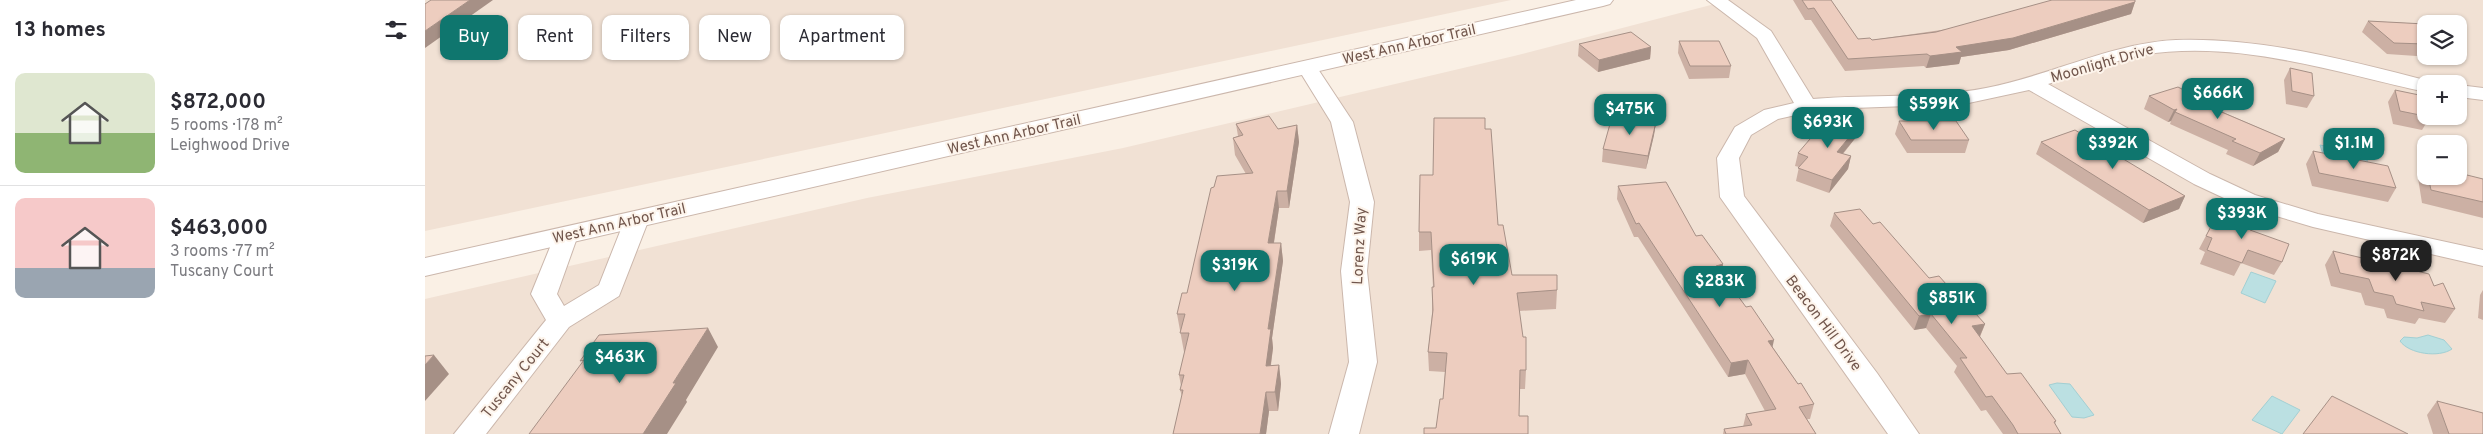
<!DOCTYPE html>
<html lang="en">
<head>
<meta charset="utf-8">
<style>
  body { margin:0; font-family:Overpass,sans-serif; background:#f7f7f7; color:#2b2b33; height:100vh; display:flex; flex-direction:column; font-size:19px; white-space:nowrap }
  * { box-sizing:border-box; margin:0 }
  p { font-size:16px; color:#7c7c81 }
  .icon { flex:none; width:28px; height:28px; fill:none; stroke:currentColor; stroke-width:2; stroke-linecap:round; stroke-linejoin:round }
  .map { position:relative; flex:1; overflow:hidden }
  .side { display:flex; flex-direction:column; background:#fff; width:425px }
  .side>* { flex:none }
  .banner { position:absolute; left:15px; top:15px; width:475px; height:45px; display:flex; gap:10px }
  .tools { position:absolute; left:1992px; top:15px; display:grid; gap:10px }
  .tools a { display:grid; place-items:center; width:50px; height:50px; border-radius:10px; background:#fff; box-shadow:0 1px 4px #0004; font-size:25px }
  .price { position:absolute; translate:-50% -42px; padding:0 11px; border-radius:10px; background:#0f766e; color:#fff; font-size:16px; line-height:32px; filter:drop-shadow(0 1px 2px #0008) }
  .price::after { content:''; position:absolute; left:50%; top:30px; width:15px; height:11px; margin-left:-8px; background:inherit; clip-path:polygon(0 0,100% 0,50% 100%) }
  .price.on { background:#222; color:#fff }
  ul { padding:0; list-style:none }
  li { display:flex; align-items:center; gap:15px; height:125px; padding:0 15px }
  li+li { border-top:1px solid #e1e1e2 }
  li span { display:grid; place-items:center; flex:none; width:140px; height:100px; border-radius:10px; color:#555 }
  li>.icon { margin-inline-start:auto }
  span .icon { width:60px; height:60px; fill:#fffc; stroke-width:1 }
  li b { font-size:21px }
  h2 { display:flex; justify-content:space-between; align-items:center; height:60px; padding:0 15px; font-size:21px }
  .pill { padding:0 18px; border-radius:10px; background:#fff; box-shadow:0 1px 4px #0004; font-size:18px; line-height:45px }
  .pill.on { background:#0f766e; color:#fff }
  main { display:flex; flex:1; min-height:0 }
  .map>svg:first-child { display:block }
  .residential { fill:#f1e1d4; fill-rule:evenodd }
  .water { fill:#bbe0e2; stroke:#a2cfd3 }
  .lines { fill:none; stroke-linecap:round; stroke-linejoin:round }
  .minor-casing { stroke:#cbb7ac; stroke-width:2 }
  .tertiary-casing { stroke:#cbb7ac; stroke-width:2 }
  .minor { fill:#fff; fill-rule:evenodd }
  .tertiary { fill:#fff; fill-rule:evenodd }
  .wall { fill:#ccb0a4 }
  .shaded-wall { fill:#a69086 }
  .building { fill:#edcdbf; stroke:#a69086 }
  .labels { text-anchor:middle; stroke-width:4; stroke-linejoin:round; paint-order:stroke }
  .street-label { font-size:15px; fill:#71564c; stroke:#fdf4eb }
</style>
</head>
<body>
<main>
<section class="side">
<h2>13 homes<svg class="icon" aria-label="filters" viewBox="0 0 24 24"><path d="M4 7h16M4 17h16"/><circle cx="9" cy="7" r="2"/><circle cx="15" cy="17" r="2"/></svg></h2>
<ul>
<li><span style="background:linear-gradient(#dfe7d0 60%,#8fb573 0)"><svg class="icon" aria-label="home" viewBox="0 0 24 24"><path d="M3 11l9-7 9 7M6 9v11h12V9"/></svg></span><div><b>$872,000</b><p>5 rooms · 178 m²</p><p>Leighwood Drive</p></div></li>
<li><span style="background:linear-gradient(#f6c9c9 70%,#9aa5b1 0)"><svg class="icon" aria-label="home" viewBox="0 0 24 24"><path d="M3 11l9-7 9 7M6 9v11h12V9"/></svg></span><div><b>$463,000</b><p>3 rooms · 77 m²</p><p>Tuscany Court</p></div></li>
</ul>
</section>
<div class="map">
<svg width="2058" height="434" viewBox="0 0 2058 434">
  <rect width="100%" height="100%" fill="#faf0e5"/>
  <g class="residential">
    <polygon points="0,0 1086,0 0,231"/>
    <path d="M1305,0H2058V434H0V299L442,198L698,148L1089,56ZM2001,24H2034V56H2001ZM2001,84H2034V116H2001ZM2001,144H2034V176H2001Z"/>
  </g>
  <g class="water">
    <polygon points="1895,145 1940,154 1943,163 1898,154"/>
    <polygon points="1826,272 1851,281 1840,303 1816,293"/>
    <path d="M2003,335L2019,340L2027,349C2014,358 1984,354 1975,341L1979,337L1992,338Z"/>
    <polygon points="1632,383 1645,384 1669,415 1659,418 1647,417 1624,385"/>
    <polygon points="1847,396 1875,410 1857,434 1827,420"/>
  </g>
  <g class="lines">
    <defs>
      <g id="minor">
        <path d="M1282,0H1303L1346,31L1388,99C1445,94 1504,99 1561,88C1625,76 1686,43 1751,40C1837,37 1925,61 2008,82L2009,84H2001V92C1909,72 1812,39 1717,55C1686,61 1654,75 1623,84L1785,174L1830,195L1893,214L2058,250V266L1888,227L1814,205L1769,184L1604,90L1539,104L1428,108L1384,112L1353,119L1326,135L1314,158L1319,196L1452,373L1494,434H1463L1295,197L1292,158L1310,127L1339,110L1369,103L1332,38Z"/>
        <polygon points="882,61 889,63 928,122 949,202 942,271 952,362 934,434 904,434 924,362 916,271 925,202 906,122 872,67 875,63"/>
        <polygon points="2034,85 2058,88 2058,100 2034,97"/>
        <polygon points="212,212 220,214 224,219 194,296 144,327 61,434 29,434 121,320 106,294 132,230 141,228 150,230 153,235 132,294 139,306 174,285 200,219 204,214"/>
      </g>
      <polygon id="tertiary" points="1151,0 1188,0 1185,4 1178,6 0,276 0,258"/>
    </defs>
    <use href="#minor" class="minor-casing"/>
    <use href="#tertiary" class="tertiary-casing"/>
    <use href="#minor" class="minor"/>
    <use href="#tertiary" class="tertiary"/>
  </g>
  <g class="wall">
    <polygon points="1368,0 1406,0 1433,39 1447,40 1710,2 1706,14 1584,50 1536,57 1534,64 1501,68 1499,66 1420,71 1386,20 1380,20"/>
    <polygon points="1943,21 2001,24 2001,56 2022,56 2021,58 1962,54 1937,32"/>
    <polygon points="1254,41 1306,66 1304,78 1264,79 1253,53"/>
    <polygon points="1154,44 1226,47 1225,59 1173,72 1153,56"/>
    <polygon points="1865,68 1889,96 1882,108 1861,104 1859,80"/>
    <polygon points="1970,90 2005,117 1997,130 1968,124 1963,102"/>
    <polygon points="1724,96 1778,100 1777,103 1860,139 1853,152 1828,166 1801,154 1803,150 1745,124 1746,121 1743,122 1719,109"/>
    <polygon points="1474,121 1544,140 1540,153 1482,153 1470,134"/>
    <polygon points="1231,122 1229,135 1221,169 1177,162 1178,149 1191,125"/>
    <polygon points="811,124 853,129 872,125 874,142 864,208 854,208 849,243 856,243 858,261 847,338 848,348 846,365 854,365 856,384 853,411 844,411 841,434 748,434 757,396 755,390 756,386 754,375 760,352 759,352 752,314 821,174 810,155 808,138 813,136"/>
    <polygon points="1060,129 1073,225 1087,275 1132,290 1131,309 1094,311 1101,370 1100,389 1094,389 1011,428 1018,399 1020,372 1004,371 1003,352 1007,314 1007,287 1008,287 1006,250 994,251 994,232 1008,175"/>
    <polygon points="1401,135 1432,136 1418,154 1426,156 1423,169 1404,193 1371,181 1374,167 1370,166 1373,153"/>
    <polygon points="1616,142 1760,196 1754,209 1718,223 1611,154"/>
    <polygon points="1888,151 1971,188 1963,202 1887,186 1881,164"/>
    <polygon points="2001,165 2001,176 2034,176 2058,179 2058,218 1997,203 1993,178"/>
    <polygon points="1193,186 1271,236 1298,264 1297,273 1373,384 1389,404 1385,419 1382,419 1391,434 1298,434 1299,429 1318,427 1321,414 1340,411 1320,374 1303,377 1213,237 1209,237 1192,199"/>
    <polygon points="1794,211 1825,230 1857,262 1849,275 1816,263 1809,276 1775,264 1780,252 1774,249"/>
    <polygon points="1409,213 1448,224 1504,278 1529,293 1560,324 1555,337 1582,374 1631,421 1630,424 1636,434 1578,434 1561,410 1556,411 1529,372 1532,366 1501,328 1489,330 1405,226"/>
    <polygon points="1908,251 2009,286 2030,309 2020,323 1994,318 1990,324 1962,318 1959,309 1940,305 1936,293 1906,286 1900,265"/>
    <polygon points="2058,290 2058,320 2053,318 2055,295"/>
    <polygon points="2012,401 2058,434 2008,434 2002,415"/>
  </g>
  <g class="shaded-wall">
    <polygon points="45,0 68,0 0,48 0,31"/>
    <polygon points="1710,2 1706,14 1584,50 1536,57 1534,64 1501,68 1505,56 1531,47"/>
    <polygon points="1226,47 1225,59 1173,72 1174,60"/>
    <polygon points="1752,109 1746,121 1743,122 1749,110"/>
    <polygon points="1231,122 1229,135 1221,169 1223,156"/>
    <polygon points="1435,124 1432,136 1409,164 1412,152"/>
    <polygon points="872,125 874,142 864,208 862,191"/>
    <polygon points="1860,139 1853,152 1828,166 1835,153"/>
    <polygon points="1426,156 1423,169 1404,193 1407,180"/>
    <polygon points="852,191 854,208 846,261 843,243"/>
    <polygon points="1760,196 1754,209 1718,223 1724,210"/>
    <polygon points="856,243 858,261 847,338 848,348 843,384 841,366 843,329"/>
    <polygon points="1298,264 1296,278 1291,266"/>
    <polygon points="1506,314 1501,328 1489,330 1494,316"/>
    <polygon points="1560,324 1554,338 1547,326"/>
    <polygon points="283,328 293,347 261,400 262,402 242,434 218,434 248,383"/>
    <polygon points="1349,340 1346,354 1343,341"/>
    <polygon points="9,355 24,374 0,401 0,365"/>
    <polygon points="1323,360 1320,374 1303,377 1306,363"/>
    <polygon points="854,365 856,384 853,411 850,392"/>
    <polygon points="841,392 844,411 841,434 835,434"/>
  </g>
  <g class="building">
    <polygon points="6,0 45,0 0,31 0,4"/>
    <polygon points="1377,0 1406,0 1433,39 1445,38 1447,40 1511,32 1627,0 1710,0 1710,2 1588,38 1531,47 1537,52 1505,56 1502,54 1423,59 1389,8 1383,9"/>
    <polygon points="1943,21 2000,24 2001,24 2001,44 1969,43"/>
    <polygon points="1206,32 1226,47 1174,60 1154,44"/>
    <polygon points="1254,41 1294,41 1306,66 1265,66"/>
    <polygon points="1865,68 1887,73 1889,96 1867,91"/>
    <polygon points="1753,87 1778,100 1773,102 1860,139 1835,153 1807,141 1811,139 1750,112 1752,109 1749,110 1724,96"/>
    <polygon points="1970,90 1999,96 2001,104 2001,116 2004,116 2005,117 1975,111"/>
    <polygon points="1421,113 1435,124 1412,152 1426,156 1407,180 1373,168 1383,157 1373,153 1391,132 1401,135"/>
    <polygon points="844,116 853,129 872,125 862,191 852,191 843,243 856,243 843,329 846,329 841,366 854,365 850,392 841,392 835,434 748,434 758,390 755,390 759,375 754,375 764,333 755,333 760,314 752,314 757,293 762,293 786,188 789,187 792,176 828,173 808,138 818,135 811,124"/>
    <polygon points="1194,117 1231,122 1223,156 1178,149 1185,124 1191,125"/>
    <polygon points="1009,118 1060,118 1060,129 1066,129 1073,225 1078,225 1087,275 1132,275 1132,290 1092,293 1098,337 1101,337 1101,370 1095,370 1094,416 1103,416 1103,434 999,434 999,428 1011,428 1015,399 1018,399 1022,353 1003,352 1008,310 1007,287 1009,287 1006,232 994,232 995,175 1008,175"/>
    <polygon points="1474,121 1531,121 1544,140 1486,140"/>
    <polygon points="1650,130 1760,196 1724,210 1616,142"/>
    <polygon points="1888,151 1963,166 1971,188 1894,173"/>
    <polygon points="2034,173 2058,179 2058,202 2006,190 2003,176 2034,176"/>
    <polygon points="1241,182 1271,236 1277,235 1298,264 1291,266 1321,307 1326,306 1349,340 1343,341 1373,384 1376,383 1389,404 1374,407 1391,434 1301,434 1299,429 1327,425 1321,414 1351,409 1323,360 1306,363 1214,223 1211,224 1193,186"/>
    <polygon points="1435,209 1448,224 1455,222 1504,278 1514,276 1529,293 1532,293 1560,324 1547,326 1582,374 1596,373 1631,421 1629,422 1636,434 1593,434 1588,425 1567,396 1561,397 1535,358 1542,358 1506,314 1494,316 1409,213"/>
    <polygon points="1794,211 1829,223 1825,230 1864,244 1857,262 1823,250 1817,263 1782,250 1787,238 1781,236"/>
    <polygon points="1908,251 2004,274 2009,286 2018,283 2030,309 1996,302 1999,311 1971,304 1968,296 1949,292 1944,279 1915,273"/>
    <polygon points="283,328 248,383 251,383 218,434 104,434 159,360 155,361 174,335"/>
    <polygon points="9,355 0,365 0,356"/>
    <polygon points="1907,396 1983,434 1878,434"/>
    <polygon points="2012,401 2058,413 2058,434 2024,434"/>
  </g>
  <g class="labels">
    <g class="street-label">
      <text transform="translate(984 44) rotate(-13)" y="5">West Ann Arbor Trail</text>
      <text transform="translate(1677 63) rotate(-16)" y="5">Moonlight Drive</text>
      <text transform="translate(589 134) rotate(-13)" y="5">West Ann Arbor Trail</text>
      <text transform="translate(194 223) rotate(-13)" y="5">West Ann Arbor Trail</text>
      <text transform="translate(934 246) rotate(-87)" y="5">Lorenz Way</text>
      <text transform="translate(1399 323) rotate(53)" y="5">Beacon Hill Drive</text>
      <text transform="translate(90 378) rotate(-51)" y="5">Tuscany Court</text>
    </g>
  </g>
</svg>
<div class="tools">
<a><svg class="icon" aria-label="layers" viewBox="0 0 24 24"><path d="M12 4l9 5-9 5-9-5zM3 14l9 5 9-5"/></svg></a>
<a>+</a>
<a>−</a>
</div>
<b class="price" style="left:1793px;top:120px">$666K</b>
<b class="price" style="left:1509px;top:131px">$599K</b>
<b class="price" style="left:1205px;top:136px">$475K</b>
<b class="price" style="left:1403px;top:149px">$693K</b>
<b class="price" style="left:1688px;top:170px">$392K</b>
<b class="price" style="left:1929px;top:170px">$1.1M</b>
<b class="price" style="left:1817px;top:240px">$393K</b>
<b class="price on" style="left:1971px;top:282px">$872K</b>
<b class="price" style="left:1049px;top:286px">$619K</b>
<b class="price" style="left:810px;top:292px">$319K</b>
<b class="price" style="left:1295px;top:308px">$283K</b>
<b class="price" style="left:1527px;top:325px">$851K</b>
<b class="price" style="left:195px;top:384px">$463K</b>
<div class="banner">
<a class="pill on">Buy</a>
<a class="pill">Rent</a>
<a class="pill">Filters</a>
<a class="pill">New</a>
<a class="pill">Apartment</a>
</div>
</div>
</main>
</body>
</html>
